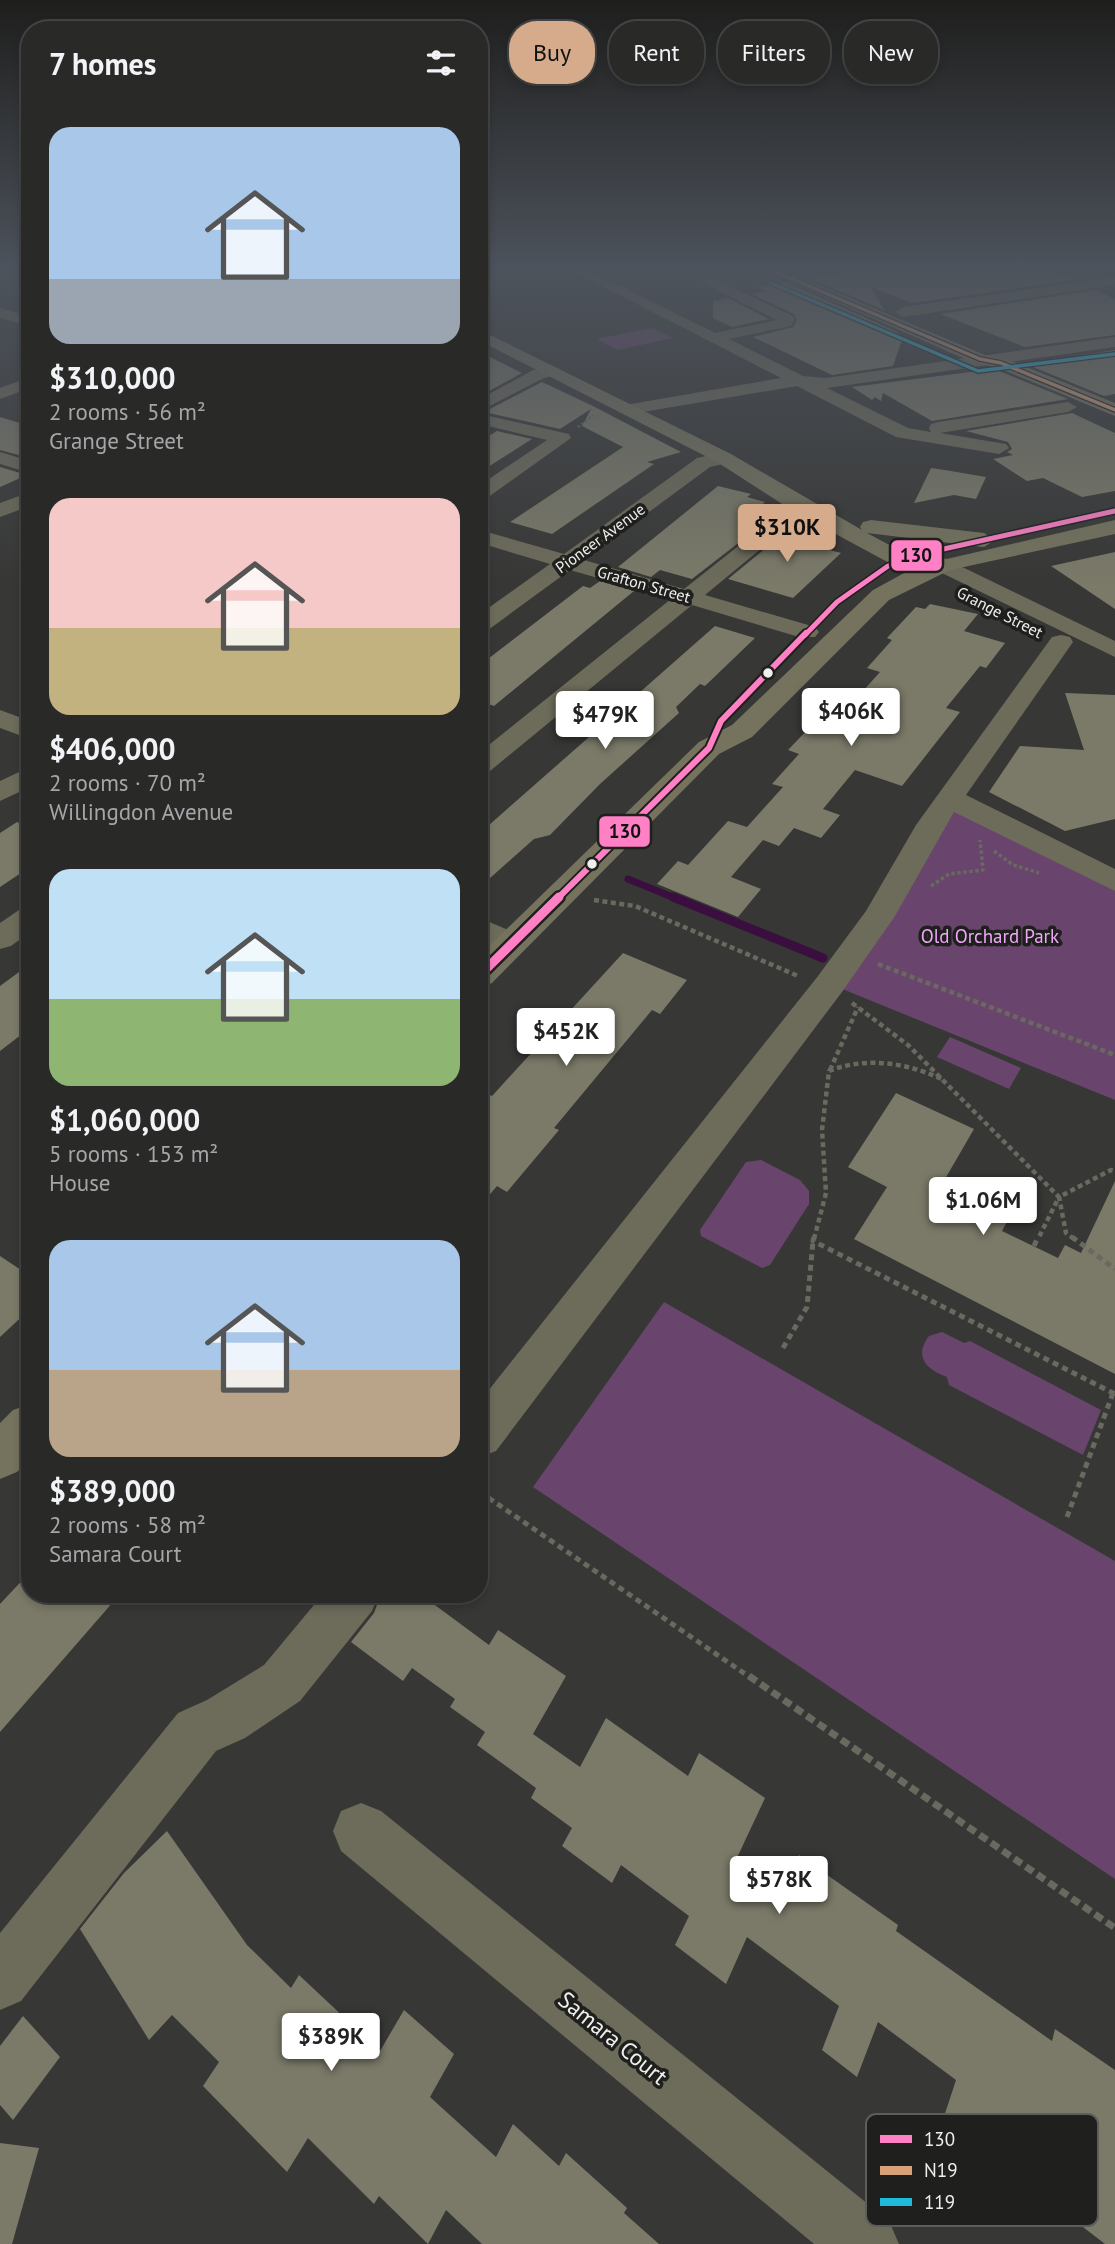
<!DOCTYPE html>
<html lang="en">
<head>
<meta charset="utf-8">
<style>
  body { margin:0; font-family:"PT Sans",sans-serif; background:#353534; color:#f1f3f6; height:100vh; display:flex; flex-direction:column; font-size:26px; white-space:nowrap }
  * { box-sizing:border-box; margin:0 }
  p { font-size:23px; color:#a5a6a8 }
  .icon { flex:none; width:38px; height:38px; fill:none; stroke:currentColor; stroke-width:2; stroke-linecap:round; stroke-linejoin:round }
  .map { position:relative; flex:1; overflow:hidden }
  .drawer { position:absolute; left:21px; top:21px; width:467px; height:1582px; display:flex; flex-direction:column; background:#292928; border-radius:28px; box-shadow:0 4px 10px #0003,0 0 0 2px #454545 }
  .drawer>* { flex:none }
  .hud { position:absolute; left:509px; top:21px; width:500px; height:63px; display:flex; gap:14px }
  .price { position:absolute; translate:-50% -60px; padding:0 16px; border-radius:7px; background:#fff; color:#222; font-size:23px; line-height:46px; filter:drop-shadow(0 2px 4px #0008) }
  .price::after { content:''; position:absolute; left:50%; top:42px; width:21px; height:16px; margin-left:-10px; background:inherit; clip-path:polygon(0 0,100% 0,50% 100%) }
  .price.active { background:#d6ab8b; color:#111 }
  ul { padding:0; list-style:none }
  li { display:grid; align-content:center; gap:14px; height:371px; padding:0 28px }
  li span { display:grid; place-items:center; height:217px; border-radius:21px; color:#555 }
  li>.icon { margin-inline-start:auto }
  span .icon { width:126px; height:126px; fill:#fffc; stroke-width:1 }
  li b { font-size:30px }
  h2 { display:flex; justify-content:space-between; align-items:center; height:84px; padding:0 28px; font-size:30px }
  .chip { padding:0 24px; border-radius:28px; background:#292928; box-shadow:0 4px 10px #0003,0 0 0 2px #454545; font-size:24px; line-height:63px }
  .chip.active { background:#d6ab8b; color:#111 }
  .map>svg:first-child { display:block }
  .green { fill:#69456e }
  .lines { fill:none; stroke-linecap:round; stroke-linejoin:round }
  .stream-far1 { stroke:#3a0f40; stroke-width:7 }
  .stream { stroke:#3a0f40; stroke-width:9 }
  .building { fill:#7b7a69 }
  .path-far4 { stroke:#6a695f; stroke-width:2; stroke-dasharray:2.5 2; stroke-linecap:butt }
  .path-far3 { stroke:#6a695f; stroke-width:3.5; stroke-dasharray:3.5 2.5; stroke-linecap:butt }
  .path-far2 { stroke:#6a695f; stroke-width:4.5; stroke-dasharray:5 3.5; stroke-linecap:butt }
  .path-far1 { stroke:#6a695f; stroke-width:5; stroke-dasharray:6 4.5; stroke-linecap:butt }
  .path { stroke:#6a695f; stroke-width:7; stroke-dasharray:9 5; stroke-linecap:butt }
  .minor { fill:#6d6b5a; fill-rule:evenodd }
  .major { fill:#75735e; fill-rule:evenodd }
  .bus-1-far2-casing { stroke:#1f1f1d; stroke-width:8 }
  .bus-1-far1-casing { stroke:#1f1f1d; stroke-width:10 }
  .bus-1-casing { stroke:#1f1f1d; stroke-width:14 }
  .bus-2-casing { stroke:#1f1f1d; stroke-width:6 }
  .bus-3-casing { stroke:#1f1f1d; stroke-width:6 }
  .bus-1-far2 { stroke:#ff80c5; stroke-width:5 }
  .bus-1-far1 { stroke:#ff80c5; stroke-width:6 }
  .bus-1 { stroke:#ff80c5; stroke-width:9 }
  .bus-2 { stroke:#d9a179; stroke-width:3.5 }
  .bus-3 { stroke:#20b9da; stroke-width:3.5 }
  .bus-dot { fill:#efefec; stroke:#1f1f1d; stroke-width:2.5 }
  .labels { text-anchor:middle; stroke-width:7; stroke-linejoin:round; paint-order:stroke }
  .far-street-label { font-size:16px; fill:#efefec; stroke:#1f1f1d }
  .park-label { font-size:19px; fill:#efa8f8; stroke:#1f1f1d }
  .near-street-label { font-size:23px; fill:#efefec; stroke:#1f1f1d }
  .key { fill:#1f1f1d; stroke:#5d5d5b; stroke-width:2 }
  .key-label { font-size:19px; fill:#efefec }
  .line-badge { stroke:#1f1f1d; stroke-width:2.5 }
  .pale-badge-label { font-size:19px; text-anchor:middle; font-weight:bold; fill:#111 }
</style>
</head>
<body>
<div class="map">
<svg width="1115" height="2244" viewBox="0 0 1115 2244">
  <rect width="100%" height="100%" fill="#373735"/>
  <g class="green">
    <polygon points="652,328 673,338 617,350 597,339"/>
    <polygon points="949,798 1115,881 1115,1100 830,984"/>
    <polygon points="950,1037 1021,1068 1009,1089 937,1057"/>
    <polygon points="761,1160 800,1180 809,1191 809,1204 770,1265 762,1268 701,1236 700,1230 746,1162"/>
    <polygon points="664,1302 1115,1561 1115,1879 533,1487"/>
    <path d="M942,1332L964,1343L970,1341L1101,1410L1083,1455L949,1385L947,1377C925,1369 914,1356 929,1336Z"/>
  </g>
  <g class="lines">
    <polyline class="stream-far1" points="628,879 677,899"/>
    <polyline class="stream" points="673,897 823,958"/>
  </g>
  <g class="building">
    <polygon points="837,272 1054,272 1074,280 912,303 871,287 884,310 810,278 838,274"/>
    <polygon points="785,282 897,332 902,340 893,366 832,375 753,337 793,327 797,320 794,314 752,294 765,291 755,287"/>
    <polygon points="1096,290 1115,299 1115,335 1025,347 940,314"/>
    <polygon points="728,298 769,319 732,327 713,318 713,301"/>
    <polygon points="1115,350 1115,394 1104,396 1026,364"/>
    <polygon points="480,352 522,373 480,396"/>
    <polygon points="994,369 1068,399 932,421 883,393 881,401 875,397 872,400 852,387"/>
    <polygon points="542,382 593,406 681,452 647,462 654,464 552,534 510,522 623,447 582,426 591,409 560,429 484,412"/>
    <polygon points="1072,413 1115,433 1115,491 1082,497 1043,478 1027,481 993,459 1013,455 1007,452 1012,449 1008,442 966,431"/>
    <polygon points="0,417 30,426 30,458 0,450"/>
    <polygon points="497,431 532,439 480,472 480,441"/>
    <polygon points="0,467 27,475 0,487"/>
    <polygon points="931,468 945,470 986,477 976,499 954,495 914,503"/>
    <polygon points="718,486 751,494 747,497 765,502 761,506 771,508 756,521 764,523 692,579 660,570 651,577 618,567"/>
    <polygon points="789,529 825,539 821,543 826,544 822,548 841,553 793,598 728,579"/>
    <polygon points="1115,552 1115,609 1051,566"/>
    <polygon points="600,581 634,591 494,706 480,701 480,665 583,586 590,588"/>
    <polygon points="930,604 978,614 964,631 1005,643 986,668 980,666 946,708 960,712 902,786 855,770 823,809 840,815 821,838 794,828 779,846 763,840 731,877 761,889 738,917 657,884 678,861 688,865 728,821 747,827 783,787 772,784 799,754 788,750 813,724 829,729 880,672 867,668 892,640 887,638 916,607 925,609"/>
    <polygon points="715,626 755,638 705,686 700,684 676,707 679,713 600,784 550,835 534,839 480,887 480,833"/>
    <polygon points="1065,693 1115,695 1115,819 1065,831 989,792 1020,746 1084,750"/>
    <polygon points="17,822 30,828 30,867 0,887 0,833"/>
    <polygon points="623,953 687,980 660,1014 652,1010 554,1128 559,1130 507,1192 497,1186 480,1206 480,1090 492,1096"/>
    <polygon points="30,964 30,1028 0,1051 0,986"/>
    <polygon points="896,1093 974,1129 945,1179 1012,1212 1002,1231 1058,1258 1065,1245 1081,1253 1115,1181 1115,1374 854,1239 887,1187 848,1167"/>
    <polygon points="0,1256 30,1276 30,1309 0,1337"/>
    <polygon points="30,1572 30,1594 120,1594 0,1732 0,1604"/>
    <polygon points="381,1594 420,1594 489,1645 498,1630 566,1676 533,1734 580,1767 606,1718 688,1776 699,1753 765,1798 735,1862 781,1895 799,1855 898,1925 896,1931 1052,2041 1055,2029 1115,2070 1115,2244 1105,2244 1057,2207 1056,2196 1005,2159 997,2188 936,2141 956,2080 878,2022 857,2077 822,2050 839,2006 747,1937 726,1984 675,1945 689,1916 621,1865 612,1883 562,1846 572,1828 531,1798 536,1788 477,1745 485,1732 450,1707 455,1699 412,1668 403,1681 351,1642 374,1613"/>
    <polygon points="167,1831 247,1945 291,1988 299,1975 380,2051 404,2010 454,2054 430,2097 496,2157 513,2124 559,2166 566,2153 627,2208 624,2213 659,2244 482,2244 446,2210 428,2244 379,2196 374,2204 308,2138 287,2172 203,2086 219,2062 172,2015 149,2040 80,1929 124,1873"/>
    <polygon points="23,2016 60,2057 13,2120 0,2105 0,2046"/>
    <polygon points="0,2143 39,2148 12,2244 0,2244"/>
  </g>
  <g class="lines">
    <g class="path-far4">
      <polyline points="499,272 504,275"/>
      <polyline points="578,427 594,415"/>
    </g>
    <g class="path-far3">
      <polyline points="994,851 1013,865 1039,873"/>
      <polyline points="931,886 949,874 983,870 980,840"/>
    </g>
    <g class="path-far2">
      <polyline points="594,900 635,906 798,976"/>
      <polyline points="878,964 1115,1055"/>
      <polyline points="852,1003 908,1045 1059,1197 1038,1239"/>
      <polyline points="830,1070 858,1007"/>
      <path d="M814,1239L826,1193L822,1130L829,1071C867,1056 908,1063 944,1080"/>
      <polyline points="1074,1239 1066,1233 1059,1197 1111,1170 1115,1171"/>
    </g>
    <g class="path-far1">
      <polyline points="814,1237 813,1241 1115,1394"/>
      <polyline points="1072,1237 1115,1269"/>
      <polyline points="1034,1246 1038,1237"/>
      <polyline points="783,1348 807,1307 813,1241"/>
      <polyline points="480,1492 751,1678"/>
      <polyline points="1067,1517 1113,1393"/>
    </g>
    <polyline class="path" points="749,1676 1115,1928"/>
    <g class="minor">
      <polygon points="575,272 592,272 715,333 777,320 701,282 703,279 713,279 793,316 795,319 791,326 729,339 803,376 826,378 1115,337 1115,347 827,388 908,428 931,432 929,428 931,424 938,422 1068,402 1077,407 1068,412 940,433 1006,444 1009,448 999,454 896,437 797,386 631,414 625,413 622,409 625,405 781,378"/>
      <polygon points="1115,277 1115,285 903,317 895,312 903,307"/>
      <polygon points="0,308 30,316 30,326 0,318"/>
      <polygon points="553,366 561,371 559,375 544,378 480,411 480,399 533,370"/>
      <polygon points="30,377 30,388 0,399 0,388"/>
      <polygon points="480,414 569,434 571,438 487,498 480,500 480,485 547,440 480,424"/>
      <polygon points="0,452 30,461 30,473 0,464"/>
      <polygon points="724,452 731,454 734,458 731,462 710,467 584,560 684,589 794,502 808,502 811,506 808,510 705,595 815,627 819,632 815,637 799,637 692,605 490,771 480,773 480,752 671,599 570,570 488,630 480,632 480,614 550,564 480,543 480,530 564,554 697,458"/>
      <polygon points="30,492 30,506 0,517 0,503"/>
      <polygon points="921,547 1115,641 1115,657 913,559 910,554"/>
      <polygon points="1061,635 1070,637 1073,642 966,795 1115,869 1115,891 954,812 895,916 842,992 496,1451 480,1457 480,1401 818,976 866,911 916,825 1052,637"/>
      <polygon points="0,710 30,721 30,739 0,728"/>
      <polygon points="30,767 30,787 0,801 0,781"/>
      <polygon points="30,907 30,932 11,946 0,949 0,923 19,910"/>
      <polygon points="480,918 522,936 527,944 522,952 511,955 480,942"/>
      <polygon points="323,1594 379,1594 372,1611 300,1701 245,1738 216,1751 21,2001 0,2010 0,1933 178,1713 207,1700 264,1665"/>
      <polygon points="361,1803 381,1811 889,2221 899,2244 814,2244 341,1851 333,1831 341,1811"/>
    </g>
    <g class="major">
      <polygon points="768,272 788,272 985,355 1007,359 1115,403 1115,416 996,367 974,363"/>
      <polygon points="480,330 731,454 862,530 860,527 863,522 871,520 984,533 995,540 984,547 867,533 925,564 1115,520 1115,534 950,570 889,600 752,737 719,754 492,983 480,987 480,955 699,742 732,725 873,590 906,572 793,511 717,462 480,341"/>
      <polygon points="30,1404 30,1459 17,1472 0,1479 0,1423 13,1410"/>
    </g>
    <defs>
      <polyline id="bus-1-far2" points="805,635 837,602 888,566 921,554 1115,511"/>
      <polyline id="bus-1-far1" points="557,899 709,748 721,721 806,633"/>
      <polyline id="bus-1" points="480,975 559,897"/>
      <polyline id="bus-2" points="776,272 980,359 1001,363 1115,410"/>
      <polyline id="bus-3" points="771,283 978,371 1115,354"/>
    </defs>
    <use href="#bus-1-far2" class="bus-1-far2-casing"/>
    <use href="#bus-1-far1" class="bus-1-far1-casing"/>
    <use href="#bus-1" class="bus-1-casing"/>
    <use href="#bus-2" class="bus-2-casing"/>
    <use href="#bus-3" class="bus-3-casing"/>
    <use href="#bus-1-far2" class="bus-1-far2"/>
    <use href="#bus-1-far1" class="bus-1-far1"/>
    <use href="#bus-1" class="bus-1"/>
    <use href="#bus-2" class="bus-2"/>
    <use href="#bus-3" class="bus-3"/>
  </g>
  <linearGradient id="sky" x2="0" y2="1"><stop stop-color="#1e1e1d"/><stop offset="0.46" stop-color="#4d535c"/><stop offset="1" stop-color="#4d535c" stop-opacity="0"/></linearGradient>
  <rect width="1115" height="586" fill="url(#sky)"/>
  <g class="bus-dot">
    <circle cx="768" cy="673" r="6"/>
    <circle cx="592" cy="864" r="6"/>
  </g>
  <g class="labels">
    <g class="far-street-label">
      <text transform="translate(600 538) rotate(-36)" y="6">Pioneer Avenue</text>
      <text transform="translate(644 584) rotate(16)" y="6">Grafton Street</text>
      <text transform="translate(1000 612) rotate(27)" y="6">Grange Street</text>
    </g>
    <g class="park-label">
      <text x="990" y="943">Old Orchard Park</text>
    </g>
    <g class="near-street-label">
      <text transform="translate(613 2038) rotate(39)" y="8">Samara Court</text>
    </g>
  </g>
  <rect x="866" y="2114" width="232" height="112" rx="10" class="key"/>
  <rect x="880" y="2135" width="32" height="8" fill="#ff80c5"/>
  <rect x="880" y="2166" width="32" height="9" fill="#d9a179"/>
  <rect x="880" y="2198" width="32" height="8" fill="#20b9da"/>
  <g class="key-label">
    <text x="924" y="2146">130</text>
    <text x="924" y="2177">N19</text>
    <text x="924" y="2209">119</text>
  </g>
  <g class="line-badge">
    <rect x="890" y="539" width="53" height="33" rx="7" fill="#ff80c5"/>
    <rect x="598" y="815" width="53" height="33" rx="7" fill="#ff80c5"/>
  </g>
  <g class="pale-badge-label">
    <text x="916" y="562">130</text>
    <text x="625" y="838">130</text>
  </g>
</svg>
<b class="price active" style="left:787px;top:564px">$310K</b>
<b class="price" style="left:851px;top:748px">$406K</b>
<b class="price" style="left:605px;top:751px">$479K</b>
<b class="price" style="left:566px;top:1068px">$452K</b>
<b class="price" style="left:983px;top:1237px">$1.06M</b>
<b class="price" style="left:779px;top:1916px">$578K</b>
<b class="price" style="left:331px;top:2073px">$389K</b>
<div class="hud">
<a class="chip active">Buy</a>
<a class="chip">Rent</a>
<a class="chip">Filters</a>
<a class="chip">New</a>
</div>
<section class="drawer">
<h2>7 homes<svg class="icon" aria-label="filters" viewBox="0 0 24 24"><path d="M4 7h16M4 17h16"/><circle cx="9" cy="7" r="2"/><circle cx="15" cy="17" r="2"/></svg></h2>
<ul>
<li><span style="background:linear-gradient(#a9c7e8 70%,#9aa5b1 0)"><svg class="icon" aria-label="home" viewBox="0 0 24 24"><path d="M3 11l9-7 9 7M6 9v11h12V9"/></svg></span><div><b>$310,000</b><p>2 rooms · 56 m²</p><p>Grange Street</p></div></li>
<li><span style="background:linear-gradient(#f6c9c9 60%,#c2b280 0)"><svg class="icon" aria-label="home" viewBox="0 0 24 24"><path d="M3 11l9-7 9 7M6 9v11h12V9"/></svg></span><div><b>$406,000</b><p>2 rooms · 70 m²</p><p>Willingdon Avenue</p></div></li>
<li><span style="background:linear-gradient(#bfe0f5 60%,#8fb573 0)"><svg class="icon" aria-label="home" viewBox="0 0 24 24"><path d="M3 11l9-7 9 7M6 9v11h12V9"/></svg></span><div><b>$1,060,000</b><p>5 rooms · 153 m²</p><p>House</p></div></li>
<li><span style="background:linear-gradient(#a9c7e8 60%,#b9a48a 0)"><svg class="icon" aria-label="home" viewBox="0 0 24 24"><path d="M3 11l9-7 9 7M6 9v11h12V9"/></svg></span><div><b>$389,000</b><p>2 rooms · 58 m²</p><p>Samara Court</p></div></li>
</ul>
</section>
</div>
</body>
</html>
